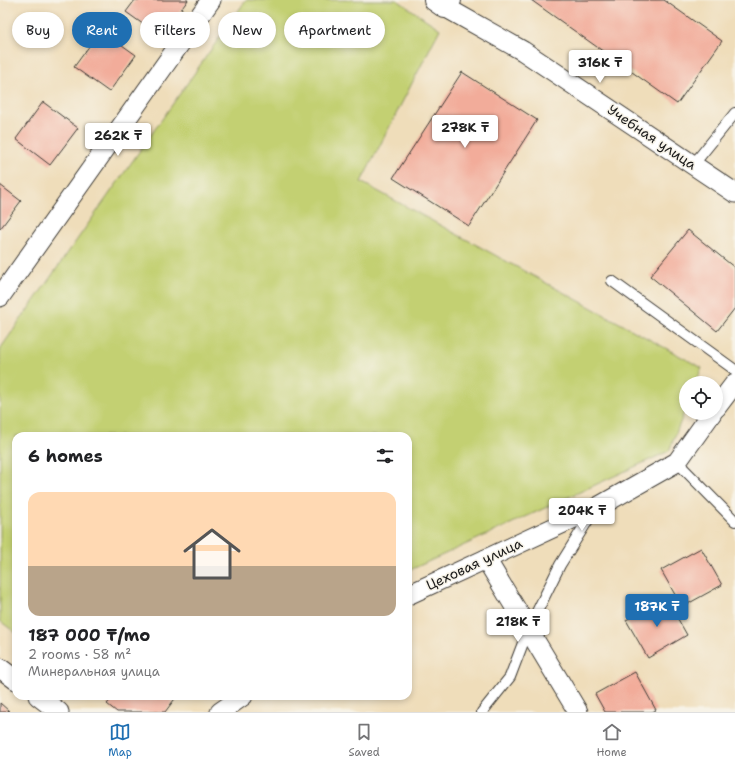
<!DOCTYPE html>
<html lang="en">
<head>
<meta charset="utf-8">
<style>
  body { margin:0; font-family:"Shantell Sans",sans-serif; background:#f2f2f2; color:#202124; height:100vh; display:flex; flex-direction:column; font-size:15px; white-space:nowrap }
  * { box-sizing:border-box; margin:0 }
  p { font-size:13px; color:#757577 }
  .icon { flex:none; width:22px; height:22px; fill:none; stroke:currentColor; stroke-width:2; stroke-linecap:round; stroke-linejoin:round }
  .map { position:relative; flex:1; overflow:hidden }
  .panel { position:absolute; left:12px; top:432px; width:400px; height:268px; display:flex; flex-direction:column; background:#fff; border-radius:12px; box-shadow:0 2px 6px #0003 }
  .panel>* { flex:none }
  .hud { position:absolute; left:12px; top:12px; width:400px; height:36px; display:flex; gap:8px }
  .fabs { position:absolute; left:679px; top:376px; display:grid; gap:8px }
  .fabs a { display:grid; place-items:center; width:44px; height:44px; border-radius:50%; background:#fff; box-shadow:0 2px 6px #0003; font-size:20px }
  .price { position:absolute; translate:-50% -34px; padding:0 9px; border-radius:4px; background:#fff; color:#222; font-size:13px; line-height:26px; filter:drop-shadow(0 1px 2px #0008) }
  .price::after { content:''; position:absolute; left:50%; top:24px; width:12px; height:9px; margin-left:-6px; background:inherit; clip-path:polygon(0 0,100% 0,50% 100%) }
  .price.selected { background:#1f6fb2; color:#fff }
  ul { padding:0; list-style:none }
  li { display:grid; align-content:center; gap:8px; height:212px; padding:0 16px }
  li+li { border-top:1px solid #e0e0e0 }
  li span { display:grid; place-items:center; height:124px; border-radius:12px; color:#555 }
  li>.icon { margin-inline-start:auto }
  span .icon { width:72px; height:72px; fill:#fffc; stroke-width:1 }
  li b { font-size:17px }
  h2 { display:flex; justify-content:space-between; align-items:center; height:48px; padding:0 16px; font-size:17px }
  .chip { padding:0 14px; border-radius:18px; background:#fff; box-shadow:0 2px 6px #0003; font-size:14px; line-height:36px }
  .chip.selected { background:#1f6fb2; color:#fff }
  .dock { display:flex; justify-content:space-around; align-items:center; height:56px; border-top:1px solid #e0e0e0; background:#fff; font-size:11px; color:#757577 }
  .dock a { display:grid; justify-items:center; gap:2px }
  .dock .selected { color:#1f6fb2 }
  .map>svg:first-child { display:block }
  .green { fill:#c3d072; stroke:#707647 }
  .building { fill:#f2ac9a }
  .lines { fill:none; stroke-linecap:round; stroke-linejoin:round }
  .lane-casing { stroke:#3c3934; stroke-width:12 }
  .street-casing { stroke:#3c3934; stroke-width:21 }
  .secondary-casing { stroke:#3c3934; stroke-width:24 }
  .lane { stroke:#fff; stroke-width:10 }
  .street { stroke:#fff; stroke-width:19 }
  .secondary { stroke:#fff; stroke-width:22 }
  .labels { text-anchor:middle; stroke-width:3; stroke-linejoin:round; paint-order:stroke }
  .street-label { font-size:14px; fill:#1c1c1c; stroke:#f7f3e8 }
</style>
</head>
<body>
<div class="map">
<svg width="735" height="712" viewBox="0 0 735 712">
  <rect width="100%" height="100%" fill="#f7f3e8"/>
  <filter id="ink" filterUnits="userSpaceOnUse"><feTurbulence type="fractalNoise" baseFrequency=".025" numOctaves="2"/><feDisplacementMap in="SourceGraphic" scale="8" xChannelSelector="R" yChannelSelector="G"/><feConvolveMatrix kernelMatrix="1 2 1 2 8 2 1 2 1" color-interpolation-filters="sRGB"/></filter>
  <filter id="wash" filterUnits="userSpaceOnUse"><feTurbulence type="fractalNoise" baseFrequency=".012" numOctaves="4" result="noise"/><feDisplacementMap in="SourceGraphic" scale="16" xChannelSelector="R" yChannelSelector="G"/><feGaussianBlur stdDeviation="0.9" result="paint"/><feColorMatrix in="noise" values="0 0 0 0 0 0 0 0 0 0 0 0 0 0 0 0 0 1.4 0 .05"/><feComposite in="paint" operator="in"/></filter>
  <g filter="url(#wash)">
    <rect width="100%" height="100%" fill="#efddba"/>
    <polygon class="green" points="246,0 397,0 440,29 361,182 702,368 696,383 686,383 686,408 669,451 408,571 408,436 16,436 16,633 0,621 0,349"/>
    <g id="blocks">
      <g class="building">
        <polygon points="135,0 188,0 161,37 126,12"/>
        <polygon points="531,0 664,0 722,41 677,104"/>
        <polygon points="101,30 136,55 109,92 74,67"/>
        <polygon points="462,72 537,120 469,226 393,178"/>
        <polygon points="43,102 78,128 50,165 16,139"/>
        <polygon points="0,185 21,201 0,229"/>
        <polygon points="688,230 735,268 735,308 717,331 650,276"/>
        <polygon points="701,548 722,585 682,607 661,570"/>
        <polygon points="666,598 687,635 648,658 626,620"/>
        <polygon points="635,672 656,710 652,712 605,712 595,694"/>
        <polygon points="114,696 177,696 165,712 117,712 107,704"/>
        <polygon points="0,703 9,711 8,712 0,712"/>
      </g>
    </g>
  </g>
  <g filter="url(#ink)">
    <use href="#blocks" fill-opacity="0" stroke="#3c3934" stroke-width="1"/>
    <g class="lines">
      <defs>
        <g id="lane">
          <polyline points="693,165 735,113"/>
          <polyline points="612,281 735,370"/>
          <polyline points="677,462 735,521"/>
          <polyline points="482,712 510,677 528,630 560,565 593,512"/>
        </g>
        <g id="street">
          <polyline points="445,7 523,51 735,193"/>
          <polyline points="0,297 211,0"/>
          <polyline points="716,408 735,383"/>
          <polyline points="486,559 578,712"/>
          <polyline points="408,595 596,508 677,462 712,413"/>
          <polyline points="0,668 16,680"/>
          <polyline points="38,696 59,712"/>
          <polyline points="220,712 243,696"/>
        </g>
        <polyline id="secondary" points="435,0 445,7 450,0"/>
      </defs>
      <use href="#lane" class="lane-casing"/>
      <use href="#street" class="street-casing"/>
      <use href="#secondary" class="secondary-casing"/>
      <use href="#lane" class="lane"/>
      <use href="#street" class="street"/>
      <use href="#secondary" class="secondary"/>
    </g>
  </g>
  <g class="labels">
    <g class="street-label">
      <text transform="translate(652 137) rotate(34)" y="5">Учебная улица</text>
      <text transform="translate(474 564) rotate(-25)" y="5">Цеховая улица</text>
    </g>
  </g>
</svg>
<div class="fabs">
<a><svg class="icon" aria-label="locate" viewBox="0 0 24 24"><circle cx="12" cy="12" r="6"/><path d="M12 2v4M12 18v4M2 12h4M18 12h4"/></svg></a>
</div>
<b class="price" style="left:600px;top:84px">316K ₸</b>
<b class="price" style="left:465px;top:149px">278K ₸</b>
<b class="price" style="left:118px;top:157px">262K ₸</b>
<b class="price" style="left:582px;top:532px">204K ₸</b>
<b class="price selected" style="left:657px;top:628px">187K ₸</b>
<b class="price" style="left:518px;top:643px">218K ₸</b>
<div class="hud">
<a class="chip">Buy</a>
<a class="chip selected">Rent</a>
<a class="chip">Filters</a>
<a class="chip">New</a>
<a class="chip">Apartment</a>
</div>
<section class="panel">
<h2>6 homes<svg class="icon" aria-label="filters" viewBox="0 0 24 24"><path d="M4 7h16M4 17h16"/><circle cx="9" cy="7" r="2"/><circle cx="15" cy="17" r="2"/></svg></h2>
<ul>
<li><span style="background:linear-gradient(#ffd9b3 60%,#b9a48a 0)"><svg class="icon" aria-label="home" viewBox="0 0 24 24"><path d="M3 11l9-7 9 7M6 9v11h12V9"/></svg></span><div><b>187 000 ₸/mo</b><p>2 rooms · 58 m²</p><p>Минеральная улица</p></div></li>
</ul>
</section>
</div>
<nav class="dock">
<a class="selected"><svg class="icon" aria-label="map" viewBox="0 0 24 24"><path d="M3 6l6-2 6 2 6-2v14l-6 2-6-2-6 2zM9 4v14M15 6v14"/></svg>Map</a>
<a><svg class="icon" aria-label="saved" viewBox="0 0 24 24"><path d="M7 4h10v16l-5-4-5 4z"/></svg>Saved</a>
<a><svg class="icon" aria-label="home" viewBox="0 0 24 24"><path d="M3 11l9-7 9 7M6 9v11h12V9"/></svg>Home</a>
</nav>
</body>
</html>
